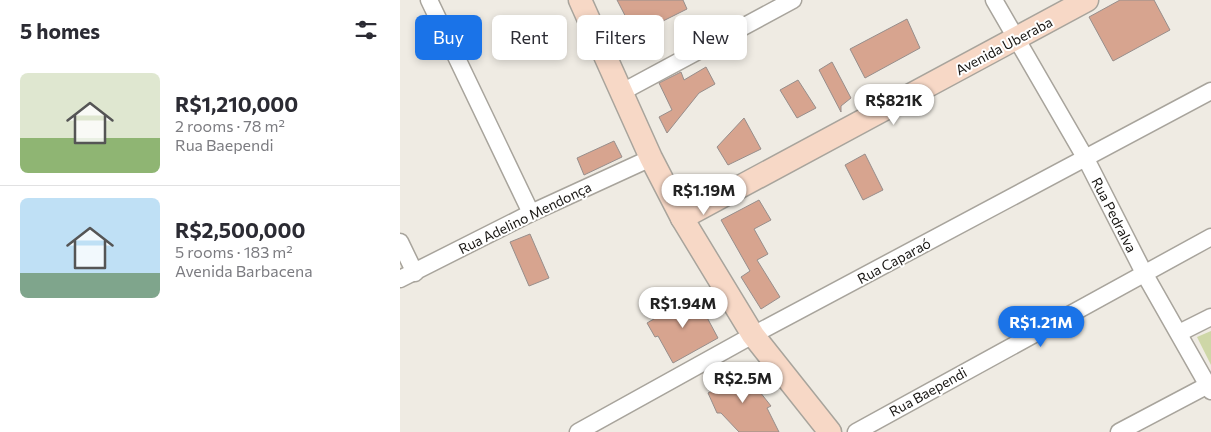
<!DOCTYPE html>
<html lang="en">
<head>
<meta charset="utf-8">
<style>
  body { margin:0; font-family:Commissioner,sans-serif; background:#f7f7f7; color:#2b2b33; height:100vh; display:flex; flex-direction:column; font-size:19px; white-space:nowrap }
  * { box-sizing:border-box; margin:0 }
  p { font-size:16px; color:#7c7c81 }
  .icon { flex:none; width:28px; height:28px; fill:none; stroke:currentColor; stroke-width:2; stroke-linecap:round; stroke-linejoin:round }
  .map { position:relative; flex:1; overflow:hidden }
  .panel { display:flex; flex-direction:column; background:#fff; width:400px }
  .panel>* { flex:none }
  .banner { position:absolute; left:15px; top:15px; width:475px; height:45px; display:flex; gap:10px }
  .price { position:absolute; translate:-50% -42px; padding:0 11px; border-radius:18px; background:#fff; color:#222; font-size:16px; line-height:32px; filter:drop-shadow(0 1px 2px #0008) }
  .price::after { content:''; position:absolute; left:50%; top:30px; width:15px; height:11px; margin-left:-8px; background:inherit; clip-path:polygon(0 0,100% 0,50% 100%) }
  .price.current { background:#1a73e8; color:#fff }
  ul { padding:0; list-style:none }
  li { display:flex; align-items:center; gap:15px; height:125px; padding:0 20px }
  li+li { border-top:1px solid #e1e1e2 }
  li span { display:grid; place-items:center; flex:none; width:140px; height:100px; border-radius:8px; color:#555 }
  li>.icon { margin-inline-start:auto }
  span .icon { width:60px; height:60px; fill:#fffc; stroke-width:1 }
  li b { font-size:21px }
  h2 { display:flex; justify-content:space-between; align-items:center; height:60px; padding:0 20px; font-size:21px }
  .pill { padding:0 18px; border-radius:8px; background:#fff; box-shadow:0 2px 8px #0003; font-size:18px; line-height:45px }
  .pill.current { background:#1a73e8; color:#fff }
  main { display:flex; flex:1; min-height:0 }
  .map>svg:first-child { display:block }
  .green { fill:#ced7a7 }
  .building { fill:#d7a48f; stroke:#978e8b }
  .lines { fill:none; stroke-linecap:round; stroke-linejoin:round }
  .street-casing { stroke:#a8a49c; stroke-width:19 }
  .secondary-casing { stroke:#a8a49c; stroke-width:25 }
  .street { stroke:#fff; stroke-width:16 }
  .secondary { stroke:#f7d8c6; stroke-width:22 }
  .labels { text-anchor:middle; stroke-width:4; stroke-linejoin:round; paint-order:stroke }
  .street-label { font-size:14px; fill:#181613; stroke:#fff }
</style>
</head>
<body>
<main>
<section class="panel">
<h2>5 homes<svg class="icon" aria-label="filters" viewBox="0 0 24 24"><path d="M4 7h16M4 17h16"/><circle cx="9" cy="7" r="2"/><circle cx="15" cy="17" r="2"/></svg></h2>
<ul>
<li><span style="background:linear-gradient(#dfe7d0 65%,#8fb573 0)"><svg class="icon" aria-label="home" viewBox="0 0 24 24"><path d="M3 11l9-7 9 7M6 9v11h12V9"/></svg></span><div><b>R$1,210,000</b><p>2 rooms · 78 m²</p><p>Rua Baependi</p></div></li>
<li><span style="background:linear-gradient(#bfe0f5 75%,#7fa58c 0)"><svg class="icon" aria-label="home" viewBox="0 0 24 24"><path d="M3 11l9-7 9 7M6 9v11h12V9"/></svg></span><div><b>R$2,500,000</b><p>5 rooms · 183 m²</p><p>Avenida Barbacena</p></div></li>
</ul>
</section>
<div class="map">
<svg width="811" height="432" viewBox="0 0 811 432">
  <rect width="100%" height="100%" fill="#efebe3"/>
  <polygon class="green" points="811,331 811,365 797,337"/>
  <g class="building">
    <polygon points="217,0 283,0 287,9 235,35"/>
    <polygon points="720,0 754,0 770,30 713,61 689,17"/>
    <polygon points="507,19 520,48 465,78 450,49"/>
    <polygon points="432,62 451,98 441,106 441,112 419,70"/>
    <polygon points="306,67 315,84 299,93 267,133 259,117 272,110 259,83 281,72 284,80"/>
    <polygon points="398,80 416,108 397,118 380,90"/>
    <polygon points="344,118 361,149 328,165 317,147"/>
    <polygon points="214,141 222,157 184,175 177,158"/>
    <polygon points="465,154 483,190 463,200 445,165"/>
    <polygon points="359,200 371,220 354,229 368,254 357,260 380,297 361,309 341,277 350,271 321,220"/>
    <polygon points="130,234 149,278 129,286 110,242"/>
    <polygon points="295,295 318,338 273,363 258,336 255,337 247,323"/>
    <polygon points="341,368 371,406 367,408 379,432 339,432 321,413 317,413 308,393 321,386 319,381"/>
  </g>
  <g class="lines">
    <defs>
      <g id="street">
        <polyline points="29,0 131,213"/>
        <polyline points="594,0 686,159 744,273 811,391"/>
        <polyline points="222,92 393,0"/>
        <polyline points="0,242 15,273"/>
        <polyline points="0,279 131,213 251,158"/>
        <polyline points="779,333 811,317"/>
        <polyline points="178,432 353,335 811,91"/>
        <polyline points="456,432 811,237"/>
        <polyline points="719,432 808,385"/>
      </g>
      <g id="secondary">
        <polyline points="180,0 251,158 282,218 353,335 430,432"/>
        <polyline points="282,218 687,0"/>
      </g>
    </defs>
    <use href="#street" class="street-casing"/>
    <use href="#secondary" class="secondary-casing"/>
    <use href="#street" class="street"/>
    <use href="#secondary" class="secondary"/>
  </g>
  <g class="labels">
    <g class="street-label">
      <text transform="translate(604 46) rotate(-28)" y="5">Avenida Uberaba</text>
      <text transform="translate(714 215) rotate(63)" y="5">Rua Pedralva</text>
      <text transform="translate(125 218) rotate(-26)" y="5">Rua Adelino Mendonça</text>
      <text transform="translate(494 261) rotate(-28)" y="5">Rua Caparaó</text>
      <text transform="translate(528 392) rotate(-29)" y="5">Rua Baependi</text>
    </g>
  </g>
</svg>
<b class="price" style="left:494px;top:126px">R$821K</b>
<b class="price" style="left:304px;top:216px">R$1.19M</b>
<b class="price" style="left:283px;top:329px">R$1.94M</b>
<b class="price current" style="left:641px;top:348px">R$1.21M</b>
<b class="price" style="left:343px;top:404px">R$2.5M</b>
<div class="banner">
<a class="pill current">Buy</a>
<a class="pill">Rent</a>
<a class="pill">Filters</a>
<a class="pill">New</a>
</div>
</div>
</main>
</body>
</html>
